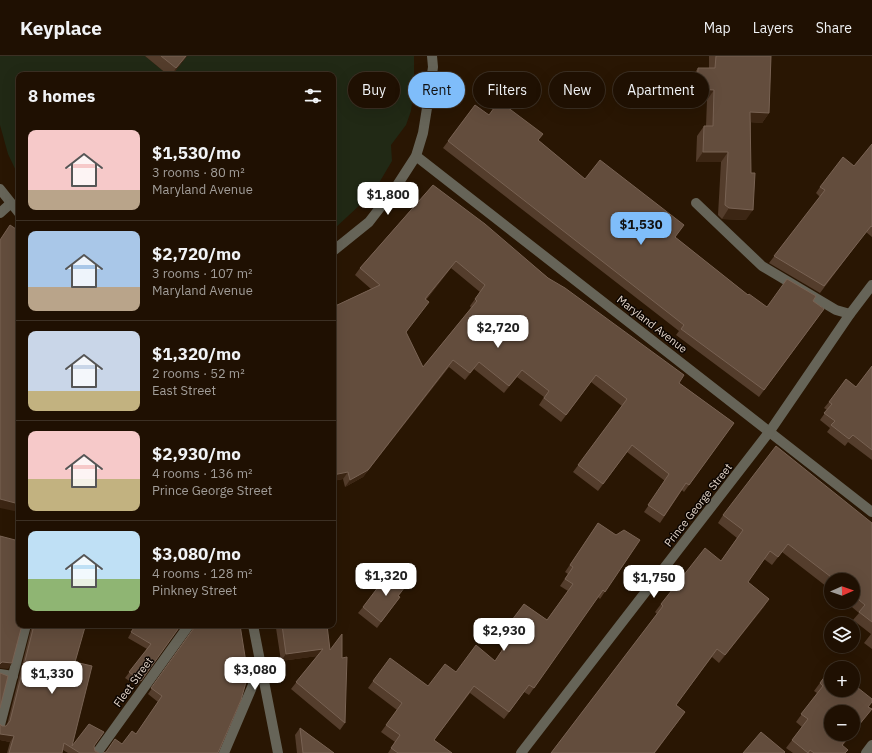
<!DOCTYPE html>
<html lang="en">
<head>
<meta charset="utf-8">
<style>
  body { margin:0; font-family:"IBM Plex Sans",sans-serif; background:#2c1e11; color:#f1f3f6; height:100vh; display:flex; flex-direction:column; font-size:15px; white-space:nowrap }
  * { box-sizing:border-box; margin:0 }
  p { font-size:13px; color:#a19d99 }
  .icon { flex:none; width:22px; height:22px; fill:none; stroke:currentColor; stroke-width:2; stroke-linecap:round; stroke-linejoin:round }
  .map { position:relative; flex:1; overflow:hidden }
  .sheet { position:absolute; left:16px; top:16px; width:320px; height:556px; display:flex; flex-direction:column; background:#1f1002; border-radius:8px; box-shadow:0 4px 16px #0002,0 0 0 1px #3c3024 }
  .sheet>* { flex:none }
  .guide { position:absolute; left:348px; top:16px; width:380px; height:36px; display:flex; gap:8px }
  .needle { width:26px; rotate:88deg }
  .tools { position:absolute; left:824px; top:517px; display:grid; gap:8px }
  .tools a { display:grid; place-items:center; width:36px; height:36px; border-radius:50%; background:#1f1002; box-shadow:0 4px 16px #0002,0 0 0 1px #3c3024; font-size:20px }
  .price { position:absolute; translate:-50% -34px; padding:0 9px; border-radius:8px; background:#fff; color:#222; font-size:13px; line-height:26px; filter:drop-shadow(0 1px 2px #0008) }
  .price::after { content:''; position:absolute; left:50%; top:24px; width:12px; height:9px; margin-left:-6px; background:inherit; clip-path:polygon(0 0,100% 0,50% 100%) }
  .price.active { background:#7fbdfa; color:#111 }
  ul { padding:0; list-style:none }
  li { display:flex; align-items:center; gap:12px; height:100px; padding:0 12px }
  li+li { border-top:1px solid #3c3024 }
  li span { display:grid; place-items:center; flex:none; width:112px; height:80px; border-radius:8px; color:#555 }
  li>.icon { margin-inline-start:auto }
  span .icon { width:48px; height:48px; fill:#fffc; stroke-width:1 }
  li b { font-size:17px }
  h2 { display:flex; justify-content:space-between; align-items:center; height:48px; padding:0 12px; font-size:17px }
  .pill { padding:0 14px; border-radius:18px; background:#1f1002; box-shadow:0 4px 16px #0002,0 0 0 1px #3c3024; font-size:14px; line-height:36px }
  .pill.active { background:#7fbdfa; color:#111 }
  header { display:flex; align-items:center; gap:24px; box-sizing:border-box; height:56px; padding:0 20px; background:#1f1002; border-bottom:1px solid #3c3024 }
  header strong { font-size:19px }
  nav { display:flex; gap:22px; margin-inline-start:auto; font-size:14px }
  .map>svg:first-child { display:block }
  .green { fill:#212915 }
  .lines { fill:none; stroke-linecap:round; stroke-linejoin:round }
  .minor { stroke:#666458; stroke-width:10 }
  .wall { fill:#543d2c; fill-rule:evenodd }
  .shaded-wall { fill:#3c2614 }
  .building { fill:#634d3d; stroke:#786253; fill-rule:evenodd }
  .labels { text-anchor:middle; stroke-width:3; stroke-linejoin:round; paint-order:stroke }
  .street-label { font-size:11px; fill:#e4d6ca; stroke:#0c0501 }
</style>
</head>
<body>
<header>
<strong>Keyplace</strong>
<nav><a>Map</a><a>Layers</a><a>Share</a></nav>
</header>
<div class="map">
<svg width="872" height="697" viewBox="0 0 872 697">
  <rect width="100%" height="100%" fill="#291603"/>
  <g class="green">
    <polygon points="0,0 145,0 168,19 19,19 19,121 8,98 0,69"/>
    <polygon points="187,0 414,0 414,30 411,55 406,69 391,89 392,105 376,132 362,147 333,174 333,19 172,19"/>
  </g>
  <g class="lines">
    <g class="minor">
      <polyline points="416,100 872,456"/>
      <polyline points="0,133 19,157"/>
      <polyline points="696,147 762,210 836,254 850,258"/>
      <polyline points="0,157 10,148"/>
      <polyline points="333,195 369,166 396,131 416,100 423,77 427,52 433,11 432,0"/>
      <polyline points="253,569 278,697"/>
      <polyline points="0,618 13,620"/>
      <polyline points="0,669 26,569"/>
      <polyline points="97,697 189,569"/>
      <polyline points="224,697 261,610"/>
      <polyline points="521,697 770,375 850,258 872,229"/>
      <polyline points="866,697 872,689"/>
    </g>
  </g>
  <g class="wall">
    <polygon points="145,0 187,0 172,19 168,19"/>
    <polygon points="709,0 771,0 769,57 762,67 751,66 746,164 722,163 718,159 721,106 696,106 697,80 704,70 706,70 707,44 690,43 691,22 698,12 709,12"/>
    <polygon points="475,49 489,59 538,84 585,123 675,181 748,239 767,251 813,245 819,260 759,341 676,279 679,275 443,92"/>
    <polygon points="872,88 872,181 866,176 820,237 769,207 820,141 816,137 820,131 854,110"/>
    <path d="M433,129L679,327L734,367L684,436L682,434L660,467L644,456L665,425L627,396L598,435L573,416L622,350L591,326L561,366L539,349L544,341L517,321L504,337L474,313L465,324L449,311L363,421L345,431L343,423L333,425V251L371,233L355,219L360,212ZM451,212L480,236L470,250L471,252L423,311L406,277L426,244Z"/>
    <polygon points="872,310 872,404 848,386 845,390 827,376 830,372 820,364 827,354 824,352 829,346 856,331"/>
    <polygon points="723,459 872,467 872,593 864,587 871,578 853,564 859,557 846,546 853,546 853,524 831,524 831,534 782,496 772,509 764,503 748,526 769,543 763,552 719,607 712,601 681,642 676,649 685,656 655,697 551,697 657,558 655,556 661,548 721,505 737,482 718,467"/>
    <polygon points="598,467 616,479 640,484 600,543 598,541 529,639 524,636 504,663 470,637 434,684 452,697 388,697 395,686 381,676 397,654 368,632 373,625 428,630 456,616 495,605 514,576 507,571 524,548 547,564 568,535 560,530 568,518 565,516"/>
    <polygon points="399,540 400,541 377,572 358,557 363,551"/>
    <polygon points="32,569 78,569 75,606 72,690 94,690 95,695 99,697 68,697 63,694 62,697 7,697 10,686 0,684 0,668 2,670 6,670 7,669"/>
    <polygon points="135,569 181,569 137,630 125,622 147,593 128,582"/>
    <polygon points="195,569 240,569 218,697 122,688 136,678 158,646 148,638 195,570"/>
    <polygon points="278,569 327,569 330,594 342,602 345,667 340,674 291,633 317,600 281,605 276,572"/>
    <polygon points="831,612 868,651 872,653 853,677 853,656 843,690 845,697 793,697 786,692 802,671 796,666 817,637 814,635"/>
    <polygon points="300,672 334,697 297,697 295,679"/>
  </g>
  <g class="shaded-wall">
    <polygon points="186,0 187,0 172,19 176,12"/>
    <polygon points="697,33 714,34 707,44 690,43"/>
    <polygon points="750,56 769,57 762,67 743,66"/>
    <polygon points="703,96 728,96 721,106 696,106"/>
    <polygon points="729,152 753,154 746,164 722,163"/>
    <polygon points="456,205 451,212 420,250 425,243"/>
    <polygon points="453,304 363,421 345,431 350,424"/>
    <polygon points="479,306 474,313 465,324 470,317"/>
    <polygon points="522,314 517,321 504,337 509,330"/>
    <polygon points="348,416 343,423 333,425 333,419"/>
    <polygon points="0,443 19,448 19,456 0,452"/>
    <polygon points="769,543 763,552 719,607 725,599"/>
    <polygon points="323,593 318,600 281,605 286,598"/>
    <polygon points="2,606 12,607 8,613 0,612 0,608"/>
    <polygon points="872,653 866,661 853,677 853,676"/>
    <polygon points="0,678 14,680 10,686 0,684"/>
    <polygon points="851,678 852,678 837,697 842,689"/>
  </g>
  <g class="building">
    <polygon points="161,0 186,0 176,12"/>
    <polygon points="716,0 771,0 769,57 750,56 751,117 755,117 753,154 729,152 725,149 728,96 703,96 704,70 713,70 714,34 697,33 698,12 715,12"/>
    <polygon points="499,45 543,78 538,84 585,123 600,104 684,169 675,181 748,239 749,238 767,251 787,223 816,240 813,245 824,253 764,334 681,273 684,269 448,85 475,49 489,59"/>
    <polygon points="872,88 872,171 871,170 824,230 774,200 825,134 820,131 843,101 854,110"/>
    <path d="M433,129L485,168L548,222L565,232L684,319L679,327L734,367L689,429L686,427L664,460L648,449L669,418L632,389L603,428L578,409L627,343L596,319L566,359L544,342L549,335L522,314L509,330L479,306L470,317L453,304L368,414L350,424L348,416L333,419V251L380,229L360,212ZM456,205L485,229L475,243L477,245L423,311L406,276L429,246L425,243Z"/>
    <polygon points="10,169 19,175 19,448 0,443 0,184"/>
    <polygon points="872,310 872,394 853,379 849,383 831,369 835,365 824,357 832,348 829,346 846,323 856,331"/>
    <polygon points="776,390 872,467 872,566 859,556 865,549 853,539 853,524 835,524 788,488 778,501 770,495 748,526 769,543 725,599 717,593 687,634 676,649 685,656 654,697 551,697 663,550 661,548 705,492 721,505 743,474 723,459"/>
    <polygon points="598,467 616,479 624,474 640,484 605,536 603,534 534,632 529,629 509,656 474,630 434,684 452,697 398,697 391,692 400,679 386,669 402,647 373,625 390,602 428,630 445,608 456,616 476,589 495,605 519,569 512,564 524,548 547,564 573,528 565,523 573,511 570,509"/>
    <polygon points="0,480 19,485 19,569 22,569 12,607 2,606 0,608"/>
    <polygon points="393,516 408,527 398,540 400,541 381,566 363,551 382,526 384,527"/>
    <polygon points="34,569 78,569 85,571 75,606 92,610 72,690 89,668 104,676 94,690 95,695 99,697 80,697 64,687 62,697 9,697 14,680 0,678 0,668 2,670 6,670 10,665"/>
    <polygon points="136,569 181,569 141,625 129,616 151,588 131,576"/>
    <polygon points="196,569 240,569 248,619 241,644 218,697 103,697 106,696 115,683 122,688 132,675 136,678 162,640 151,632"/>
    <polygon points="282,569 327,569 330,594 342,578 342,602 347,601 345,667 296,626 323,593 286,598"/>
    <polygon points="831,612 831,634 853,634 853,628 872,643 872,646 868,651 872,653 853,676 853,656 831,656 831,678 851,678 842,689 848,694 845,697 814,697 810,694 808,697 792,684 808,663 801,658 823,630 820,627"/>
    <polygon points="0,617 8,620 0,652"/>
    <polygon points="300,672 334,697 303,697"/>
    <polygon points="761,676 785,696 784,697 743,697"/>
  </g>
  <g class="labels">
    <g class="street-label">
      <text transform="translate(652 268) rotate(38)" y="4">Maryland Avenue</text>
      <text transform="translate(698 449) rotate(-52)" y="4">Prince George Street</text>
      <text transform="translate(133 626) rotate(-54)" y="4">Fleet Street</text>
    </g>
  </g>
</svg>
<div class="tools">
<a><svg class="needle" viewBox="-14 -14 28 28"><path d="M0-13l5 13h-10z" fill="#e53935"/><path d="M0 13l5-13h-10z" fill="#a19d99"/></svg></a>
<a><svg class="icon" aria-label="layers" viewBox="0 0 24 24"><path d="M12 4l9 5-9 5-9-5zM3 14l9 5 9-5"/></svg></a>
<a>+</a>
<a>−</a>
</div>
<b class="price" style="left:388px;top:160px">$1,800</b>
<b class="price active" style="left:641px;top:190px">$1,530</b>
<b class="price" style="left:498px;top:293px">$2,720</b>
<b class="price" style="left:386px;top:541px">$1,320</b>
<b class="price" style="left:654px;top:543px">$1,750</b>
<b class="price" style="left:504px;top:596px">$2,930</b>
<b class="price" style="left:255px;top:635px">$3,080</b>
<b class="price" style="left:52px;top:639px">$1,330</b>
<div class="guide">
<a class="pill">Buy</a>
<a class="pill active">Rent</a>
<a class="pill">Filters</a>
<a class="pill">New</a>
<a class="pill">Apartment</a>
</div>
<section class="sheet">
<h2>8 homes<svg class="icon" aria-label="filters" viewBox="0 0 24 24"><path d="M4 7h16M4 17h16"/><circle cx="9" cy="7" r="2"/><circle cx="15" cy="17" r="2"/></svg></h2>
<ul>
<li><span style="background:linear-gradient(#f6c9c9 75%,#b9a48a 0)"><svg class="icon" aria-label="home" viewBox="0 0 24 24"><path d="M3 11l9-7 9 7M6 9v11h12V9"/></svg></span><div><b>$1,530/mo</b><p>3 rooms · 80 m²</p><p>Maryland Avenue</p></div></li>
<li><span style="background:linear-gradient(#a9c7e8 70%,#b9a48a 0)"><svg class="icon" aria-label="home" viewBox="0 0 24 24"><path d="M3 11l9-7 9 7M6 9v11h12V9"/></svg></span><div><b>$2,720/mo</b><p>3 rooms · 107 m²</p><p>Maryland Avenue</p></div></li>
<li><span style="background:linear-gradient(#c9d6e8 75%,#c2b280 0)"><svg class="icon" aria-label="home" viewBox="0 0 24 24"><path d="M3 11l9-7 9 7M6 9v11h12V9"/></svg></span><div><b>$1,320/mo</b><p>2 rooms · 52 m²</p><p>East Street</p></div></li>
<li><span style="background:linear-gradient(#f6c9c9 60%,#c2b280 0)"><svg class="icon" aria-label="home" viewBox="0 0 24 24"><path d="M3 11l9-7 9 7M6 9v11h12V9"/></svg></span><div><b>$2,930/mo</b><p>4 rooms · 136 m²</p><p>Prince George Street</p></div></li>
<li><span style="background:linear-gradient(#bfe0f5 60%,#8fb573 0)"><svg class="icon" aria-label="home" viewBox="0 0 24 24"><path d="M3 11l9-7 9 7M6 9v11h12V9"/></svg></span><div><b>$3,080/mo</b><p>4 rooms · 128 m²</p><p>Pinkney Street</p></div></li>
</ul>
</section>
</div>
</body>
</html>
